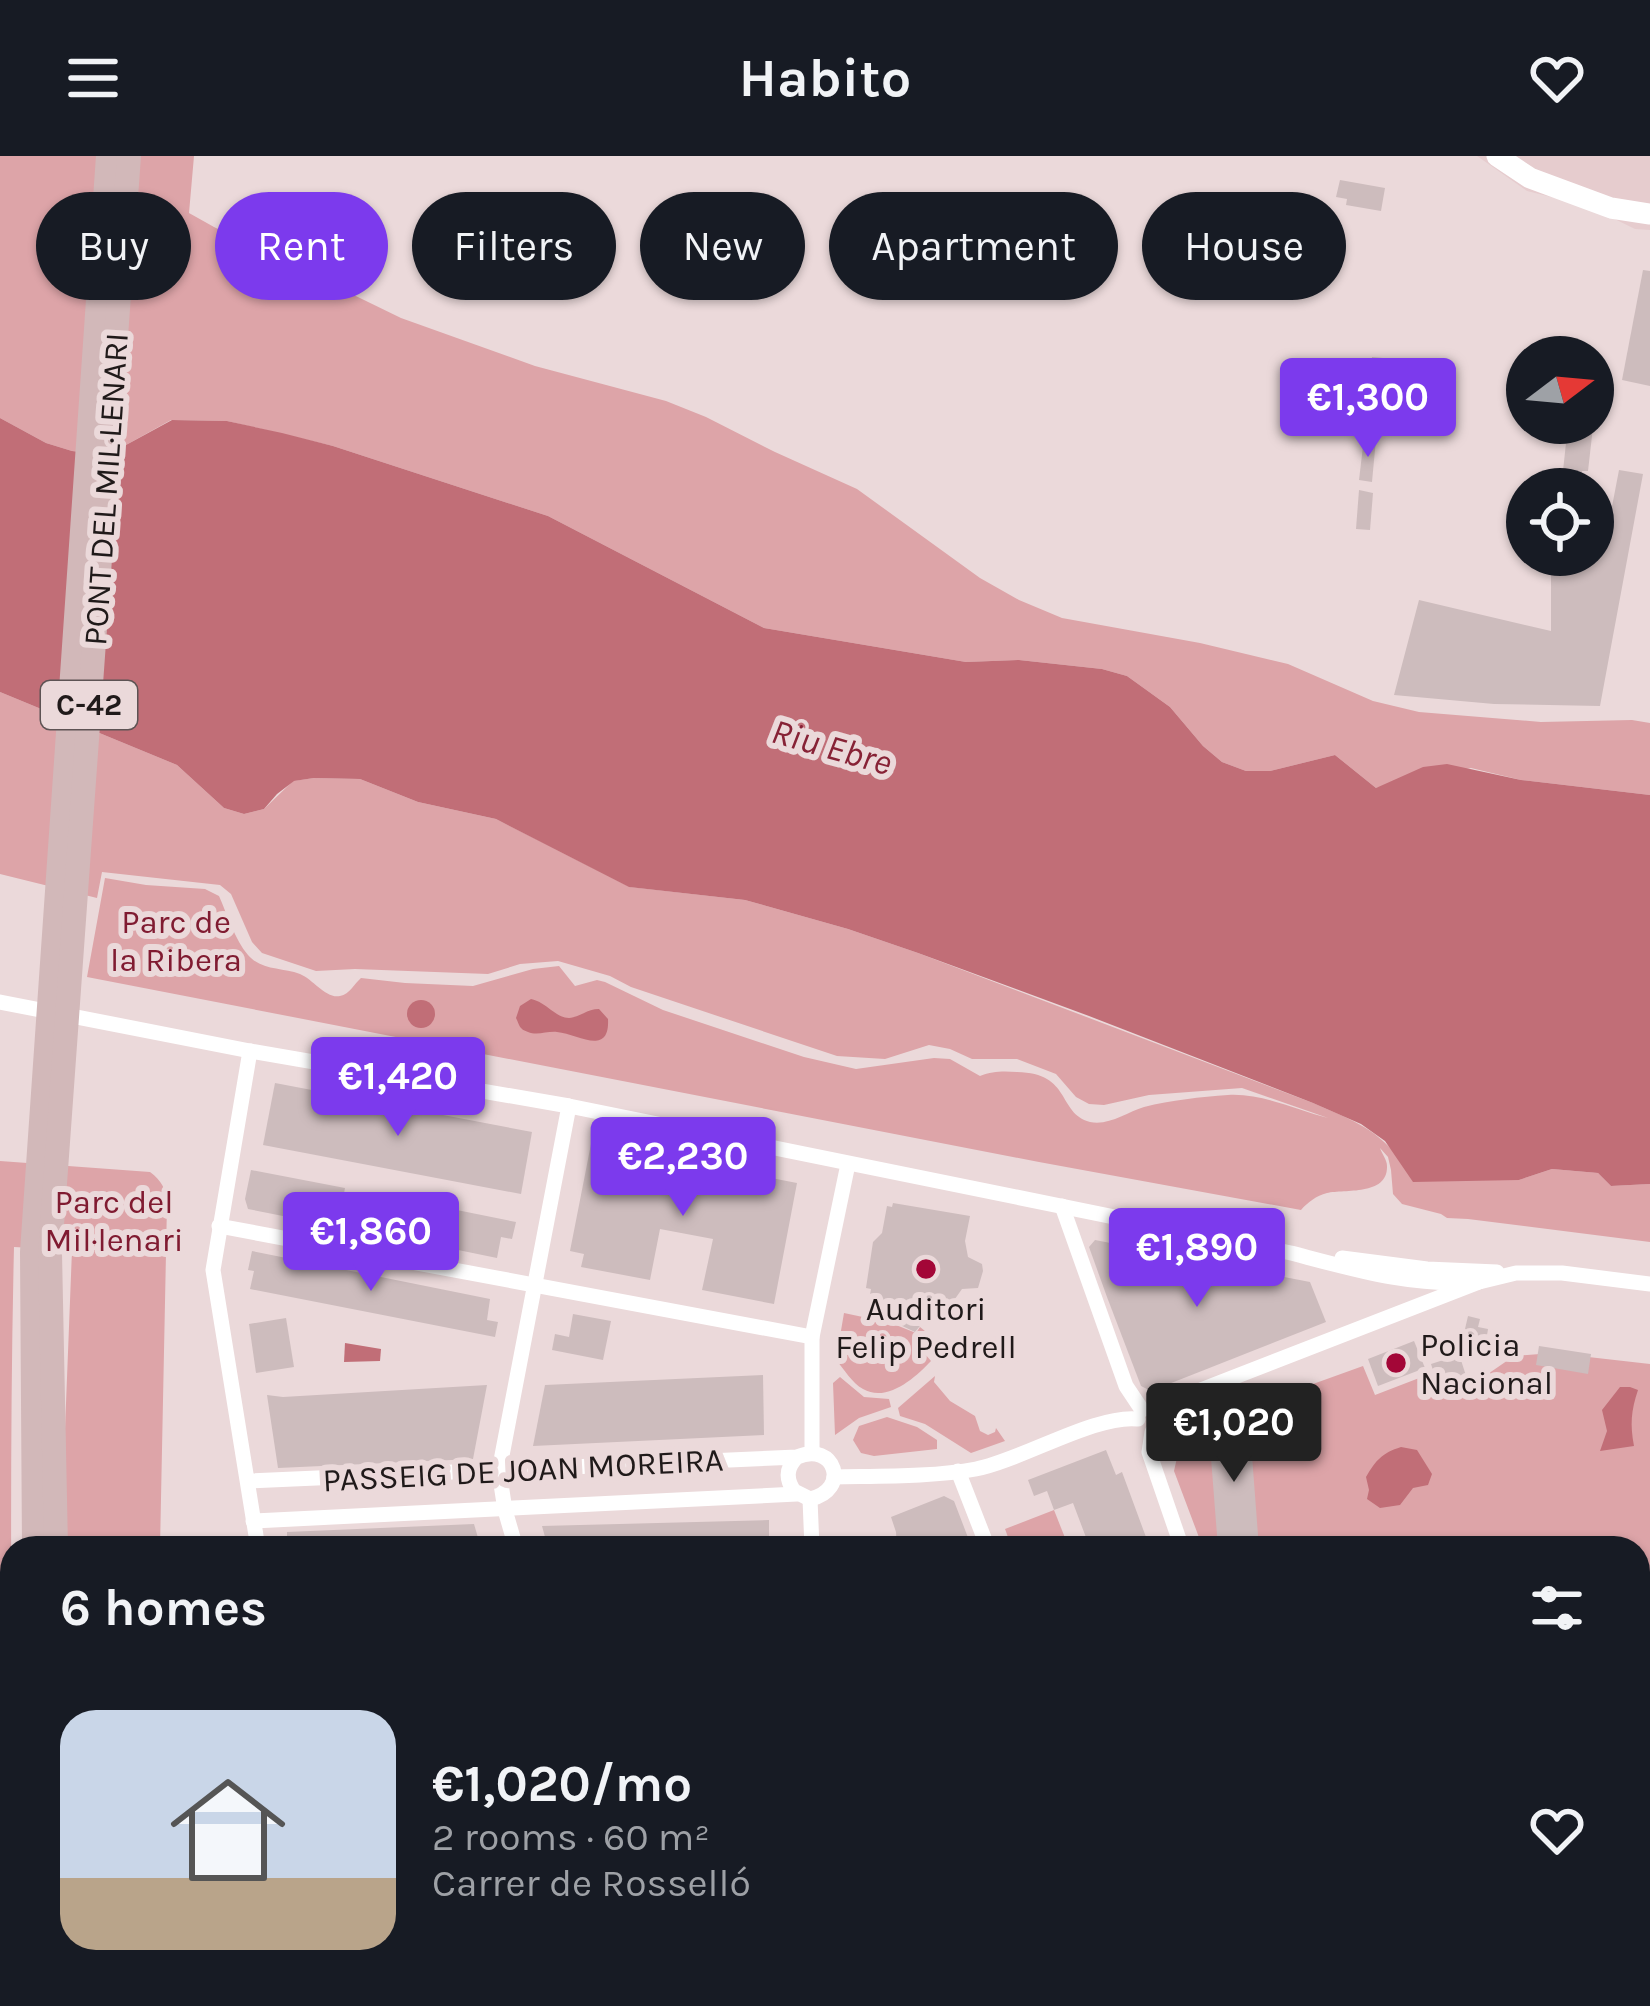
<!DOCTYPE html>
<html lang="en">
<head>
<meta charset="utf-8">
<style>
  body { margin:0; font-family:Karla,sans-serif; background:#20242c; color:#f1f3f6; height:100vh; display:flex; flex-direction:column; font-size:45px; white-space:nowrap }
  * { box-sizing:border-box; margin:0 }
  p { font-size:39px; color:#9ea1a6 }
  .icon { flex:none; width:66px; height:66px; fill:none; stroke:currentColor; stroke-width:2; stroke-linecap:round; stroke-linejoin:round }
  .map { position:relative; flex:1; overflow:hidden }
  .side { position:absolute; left:0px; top:1380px; width:1650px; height:471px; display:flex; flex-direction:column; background:#171b24; border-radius:36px 36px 0 0; box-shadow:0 3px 9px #0004 }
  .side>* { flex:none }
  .banner { position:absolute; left:36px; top:36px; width:1578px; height:108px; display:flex; gap:24px }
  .needle { width:78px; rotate:74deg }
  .controls { position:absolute; left:1506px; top:180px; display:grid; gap:24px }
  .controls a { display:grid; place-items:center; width:108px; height:108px; border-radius:50%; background:#171b24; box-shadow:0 3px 9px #0004; font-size:60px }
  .price { position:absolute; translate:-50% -102px; padding:0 27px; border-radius:12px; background:#7c3aed; color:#fff; font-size:39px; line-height:78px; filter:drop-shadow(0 3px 6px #0008) }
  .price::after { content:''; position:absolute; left:50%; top:72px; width:36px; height:27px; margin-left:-18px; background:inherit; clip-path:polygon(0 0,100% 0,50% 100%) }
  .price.current { background:#222; color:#fff }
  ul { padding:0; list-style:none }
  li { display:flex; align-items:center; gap:36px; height:300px; padding:0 60px }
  li span { display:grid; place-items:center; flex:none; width:336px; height:240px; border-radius:36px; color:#555 }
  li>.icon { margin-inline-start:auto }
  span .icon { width:144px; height:144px; fill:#fffc; stroke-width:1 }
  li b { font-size:51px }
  h2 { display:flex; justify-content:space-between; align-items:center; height:144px; padding:0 60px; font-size:51px }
  .pill { padding:0 42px; border-radius:54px; background:#171b24; box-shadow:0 3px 9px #0004; font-size:42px; line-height:108px }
  .pill.current { background:#7c3aed; color:#fff }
  header { display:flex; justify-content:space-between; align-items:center; height:156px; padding:0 60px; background:#171b24; font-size:54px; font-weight:700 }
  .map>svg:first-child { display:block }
  .built { fill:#e6ccce }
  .green { fill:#dda4a8 }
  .water { fill:#c16e77 }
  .building { fill:#cdbcbd }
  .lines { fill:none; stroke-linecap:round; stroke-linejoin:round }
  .street { stroke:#fff; stroke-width:15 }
  .secondary { stroke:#fff; stroke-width:21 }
  .primary { stroke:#d2b8b9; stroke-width:24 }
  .poi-dot { fill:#a30637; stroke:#ebd9da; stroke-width:4.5 }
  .labels { text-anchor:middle; stroke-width:12; stroke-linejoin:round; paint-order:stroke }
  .shield { fill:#ebd9da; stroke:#5d5354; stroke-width:3 }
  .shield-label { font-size:30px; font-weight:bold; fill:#201a1a }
  .street-label { font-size:33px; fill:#201a1a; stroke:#ebd9da }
  .park-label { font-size:33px; fill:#801b31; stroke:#ebd9da }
  .poi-label { font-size:33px; fill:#201a1a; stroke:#ebd9da }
  .water-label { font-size:36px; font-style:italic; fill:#872236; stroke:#ebd9da }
</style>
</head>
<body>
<header><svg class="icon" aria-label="menu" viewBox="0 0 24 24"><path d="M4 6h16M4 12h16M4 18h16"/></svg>Habito<svg class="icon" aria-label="heart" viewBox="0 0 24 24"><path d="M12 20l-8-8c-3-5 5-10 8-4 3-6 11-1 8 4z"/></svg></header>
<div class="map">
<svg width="1650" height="1850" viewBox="0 0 1650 1850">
  <rect width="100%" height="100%" fill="#ebd9da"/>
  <g class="built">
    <polygon points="1477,0 1650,0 1650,74 1635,73 1588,50 1527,35"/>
    <polygon points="0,1722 12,1722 12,1839 32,1839 32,1850 0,1850"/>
  </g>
  <g class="green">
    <polygon points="0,0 194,0 189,57 214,71 401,162 535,210 666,245 706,261 775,296 857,333 980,422 1019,444 1062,462 1200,487 1288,508 1373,545 1419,556 1541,566 1632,564 1650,567 1650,639 1521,624 1471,612 1376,632 1335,599 1270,615 1246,615 1222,606 1203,590 1170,551 1127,520 1102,513 1019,504 966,506 764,472 548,360 333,290 227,265 171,264 126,289 98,298 72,295 46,287 0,262"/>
    <path d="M0,536L177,609L224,652L244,658L264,653L293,625L314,622L360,623L418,646L496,663L630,731L745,744L848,773L918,797L1313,947C1345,961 1376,972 1397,1000L1519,1024L1552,1013L1598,1017L1611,1030L1650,1028V1086L1468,1063L1447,1062L1441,1058L1402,1048L1393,1038L1391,1014L1388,1001L1380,992C1382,998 1387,1004 1387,1010C1388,1040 1345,1033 1327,1037C1316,1040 1308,1046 1301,1054L1039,1006L87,821L105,722L146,729L205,733L219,740C227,758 235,784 248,799C262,815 282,811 300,818C314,824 326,843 340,840C350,838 354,828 361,822L405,827L473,830L533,813L559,810L575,830L597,824L605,826L663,854L804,901L856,913L934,902L950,903L980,920C993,915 1003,915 1017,916C1072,917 1057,957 1090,966C1109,970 1127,956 1144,951C1171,944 1201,941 1228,939C1263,937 1296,954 1328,962L1242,932L1149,939L1104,949L1089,948L1076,941L1056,918L1017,903H972L950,893L929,889L885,903L837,900L631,831L610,820L558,805L520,808L488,818L355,813L316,815L262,797L252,786L231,738L220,729L102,716L97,742L0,718Z"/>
    <path d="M0,1005L150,1016C162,1025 166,1033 167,1048L160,1392H66L65,1273L72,1094L14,1091C9,1300 12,1504 12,1713L0,1725Z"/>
    <path d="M844,1157L891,1167L916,1177L920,1171L931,1180L932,1185L925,1198L931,1205C915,1222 887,1247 863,1233C852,1227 844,1213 836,1204Z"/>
    <polygon points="1553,1197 1650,1208 1650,1580 1638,1584 1638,1392 1203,1392 1174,1315 1183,1275 1363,1210 1375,1239 1440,1214 1482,1222 1514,1200"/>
    <polygon points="935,1220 934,1226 950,1245 975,1260 980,1275 988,1279 995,1276 996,1272 1005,1285 971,1297 925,1268 900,1260 898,1252"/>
    <polygon points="840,1221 864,1241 889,1243 891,1251 859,1262 835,1279 833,1227"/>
    <polygon points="887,1261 917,1271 937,1284 937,1293 874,1300 861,1297 853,1284 859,1270"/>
    <polygon points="1054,1354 1069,1392 1012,1392 1005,1373"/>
  </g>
  <g class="water">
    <polygon points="0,262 46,287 72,295 98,298 126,289 172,264 227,265 282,277 333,290 548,360 764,472 966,506 1019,504 1102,513 1127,520 1170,551 1203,590 1222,606 1246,615 1270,615 1335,599 1376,632 1423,611 1447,608 1521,624 1650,639 1650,1028 1611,1030 1598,1017 1552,1013 1519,1024 1413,1026 1385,985 1361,968 1313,947 1089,860 918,797 848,773 745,744 629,731 496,663 418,646 360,623 314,622 294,625 277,638 264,653 244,658 224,652 177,609 0,536"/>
    <path d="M531,843C546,846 556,862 569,862C580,861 587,853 599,853L608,863C610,901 578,878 557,876C547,875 537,880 528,876C519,873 520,870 516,862L520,850Z"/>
    <circle cx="421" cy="858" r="14"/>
    <polygon points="345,1187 381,1193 380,1205 344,1206"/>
    <path d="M1620,1231H1630L1638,1234C1631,1255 1630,1268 1634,1290L1600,1295L1607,1275L1602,1254Z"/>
    <path d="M1401,1291L1417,1294L1432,1318L1428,1329L1413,1332L1400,1349L1380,1352L1367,1343L1369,1334L1366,1321C1376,1304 1382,1297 1401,1291Z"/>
  </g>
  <g class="building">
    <polygon points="1340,24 1385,32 1381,55 1346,49 1347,43 1336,41"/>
    <polygon points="1643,114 1650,115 1650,230 1622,224"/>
    <polygon points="1372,201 1394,203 1391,248 1372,246 1378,247 1377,264 1340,257 1343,241 1367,245"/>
    <polygon points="1326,226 1342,229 1338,251 1322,248"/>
    <polygon points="1568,269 1593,271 1588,315 1582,315 1580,333 1561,333"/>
    <polygon points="1364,282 1376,283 1372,326 1359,324"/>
    <polygon points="1619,314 1643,318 1600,550 1494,548 1394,539 1419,444 1551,475 1551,399 1593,399 1593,385 1605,387"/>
    <polygon points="1359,334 1373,337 1370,374 1356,373"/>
    <polygon points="275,927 532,976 521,1038 263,989"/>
    <polygon points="591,988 797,1027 774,1148 702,1134 713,1083 660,1073 650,1124 581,1111 584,1098 570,1095"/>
    <polygon points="251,1014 345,1032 338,1071 248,1053 245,1043"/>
    <polygon points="893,1047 970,1060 965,1085 968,1101 982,1108 983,1115 978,1132 962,1133 952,1147 940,1145 915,1176 896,1167 897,1162 891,1161 892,1155 868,1150 871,1133 866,1132 873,1086 882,1077 887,1050 892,1051"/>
    <polygon points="437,1050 516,1066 512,1083 501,1081 497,1102 429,1088"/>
    <polygon points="1095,1084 1310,1126 1326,1166 1151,1235 1141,1230 1107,1141 1089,1091"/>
    <polygon points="252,1095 490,1143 487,1164 498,1166 495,1181 250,1133 254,1115 248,1114"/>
    <polygon points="573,1158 611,1165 603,1204 552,1194 555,1178 569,1181"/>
    <polygon points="1468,1160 1480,1163 1478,1171 1488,1173 1485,1192 1474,1190 1471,1204 1460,1201 1468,1226 1440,1236 1431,1208 1459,1199"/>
    <polygon points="286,1162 294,1211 256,1217 249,1168"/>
    <polygon points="1414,1185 1425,1212 1378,1230 1368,1203"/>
    <polygon points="1539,1190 1591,1198 1588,1218 1536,1209"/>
    <polygon points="763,1219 764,1279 533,1290 545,1229"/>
    <polygon points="487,1229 473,1303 278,1312 267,1239 283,1241"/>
    <polygon points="1245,1264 1246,1273 1250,1273 1259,1392 1218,1392 1209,1276 1213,1276 1212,1266"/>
    <polygon points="1106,1294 1116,1319 1122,1316 1150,1392 1090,1392 1073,1347 1054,1354 1047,1335 1034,1340 1028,1324"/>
    <polygon points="944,1340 954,1345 972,1392 897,1392 896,1376 891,1361"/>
    <polygon points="769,1364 769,1392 548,1392 542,1370"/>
    <polygon points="474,1368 481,1392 289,1392 287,1384 287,1376"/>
  </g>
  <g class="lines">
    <g class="street">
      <path d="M0,846L250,895L569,950L1291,1097C1356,1114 1412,1131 1479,1126"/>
      <polyline points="250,895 213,1114 258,1392"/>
      <polyline points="1062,1050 1126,1230 1142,1254"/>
      <polyline points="219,1070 812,1181"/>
      <polyline points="1342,1102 1427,1113 1497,1116"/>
      <polyline points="1163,1257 1188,1239 1479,1126 1516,1117 1562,1117 1650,1128"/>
      <polyline points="1152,1276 1149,1296 1182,1392"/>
      <polyline points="812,1296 812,1181 848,1008"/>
      <polyline points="958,1315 988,1392"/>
      <path d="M834,1321C877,1320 934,1321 976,1313C1022,1304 1096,1258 1138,1263"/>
      <path d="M248,1325L797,1301C835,1285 851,1334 810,1343L794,1335C785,1322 787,1311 797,1301"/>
      <polyline points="810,1343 812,1392"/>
      <polyline points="253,1365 797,1338"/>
      <polyline points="516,1392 505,1354 499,1315 569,950"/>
      <polyline points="0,1737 12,1731"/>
      <polyline points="0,1770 12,1781"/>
      <polyline points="342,1839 345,1850"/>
      <polyline points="506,1839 508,1850"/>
      <polyline points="671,1839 673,1850"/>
      <polyline points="769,1839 773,1850"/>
      <polyline points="959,1839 963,1850"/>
      <polyline points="1156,1839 1160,1850"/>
      <polyline points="1354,1839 1358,1850"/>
      <polyline points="1561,1839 1566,1850"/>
      <polyline points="27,1850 28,1839"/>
      <polyline points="234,1850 236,1839"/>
    </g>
    <g class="secondary">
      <polyline points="1497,0 1530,22 1611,52 1650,58"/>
      <polyline points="1638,1612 1650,1607"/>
      <polyline points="1018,1850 1047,1839"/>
    </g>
    <g class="primary">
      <polyline points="34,1392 32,1096 108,0"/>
      <polyline points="56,1392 50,1097 129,0"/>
      <polyline points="42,1839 42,1850"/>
      <polyline points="63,1839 63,1850"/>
    </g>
  </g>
  <g class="poi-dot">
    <circle cx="926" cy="1113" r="12"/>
    <circle cx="1396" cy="1207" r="12"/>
  </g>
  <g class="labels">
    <rect class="shield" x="41" y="525" width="96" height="48" rx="9"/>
    <g class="shield-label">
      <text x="89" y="559">C-42</text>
    </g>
    <g class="street-label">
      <text transform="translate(105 333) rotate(-86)" y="12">PONT DEL MIL·LENARI</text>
      <text transform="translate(523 1313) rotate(-3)" y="12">PASSEIG DE JOAN MOREIRA</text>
    </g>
    <g class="park-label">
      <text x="176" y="777">Parc de<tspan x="176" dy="38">la Ribera</tspan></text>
      <text x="114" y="1057">Parc del<tspan x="114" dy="38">Mil·lenari</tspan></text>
    </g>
    <g class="poi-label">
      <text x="926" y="1164">Auditori<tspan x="926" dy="38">Felip Pedrell</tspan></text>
      <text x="1420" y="1200" text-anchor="start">Policia<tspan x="1420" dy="38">Nacional</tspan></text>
    </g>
    <g class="water-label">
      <text transform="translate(832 590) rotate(16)" y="13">Riu Ebre</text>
    </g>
  </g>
</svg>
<div class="controls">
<a><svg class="needle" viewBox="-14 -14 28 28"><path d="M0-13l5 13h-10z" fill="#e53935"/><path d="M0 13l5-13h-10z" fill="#9ea1a6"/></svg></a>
<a><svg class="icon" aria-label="locate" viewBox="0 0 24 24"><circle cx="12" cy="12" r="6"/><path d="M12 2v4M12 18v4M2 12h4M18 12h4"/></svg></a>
</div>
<b class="price" style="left:1368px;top:304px">€1,300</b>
<b class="price" style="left:398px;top:983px">€1,420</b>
<b class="price" style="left:683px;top:1063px">€2,230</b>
<b class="price" style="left:371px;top:1138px">€1,860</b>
<b class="price" style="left:1197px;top:1154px">€1,890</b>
<b class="price current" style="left:1234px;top:1329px">€1,020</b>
<div class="banner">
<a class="pill">Buy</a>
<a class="pill current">Rent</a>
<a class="pill">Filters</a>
<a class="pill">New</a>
<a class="pill">Apartment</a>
<a class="pill">House</a>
</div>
<section class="side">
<h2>6 homes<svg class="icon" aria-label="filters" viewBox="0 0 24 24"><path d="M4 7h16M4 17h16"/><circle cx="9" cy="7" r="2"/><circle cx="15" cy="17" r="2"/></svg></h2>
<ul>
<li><span style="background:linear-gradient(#c9d6e8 70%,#b9a48a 0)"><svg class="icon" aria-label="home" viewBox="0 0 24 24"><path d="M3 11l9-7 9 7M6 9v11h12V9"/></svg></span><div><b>€1,020/mo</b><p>2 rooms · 60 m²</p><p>Carrer de Rosselló</p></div><svg class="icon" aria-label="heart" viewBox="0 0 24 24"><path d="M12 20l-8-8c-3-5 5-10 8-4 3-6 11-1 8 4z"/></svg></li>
</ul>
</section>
</div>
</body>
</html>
